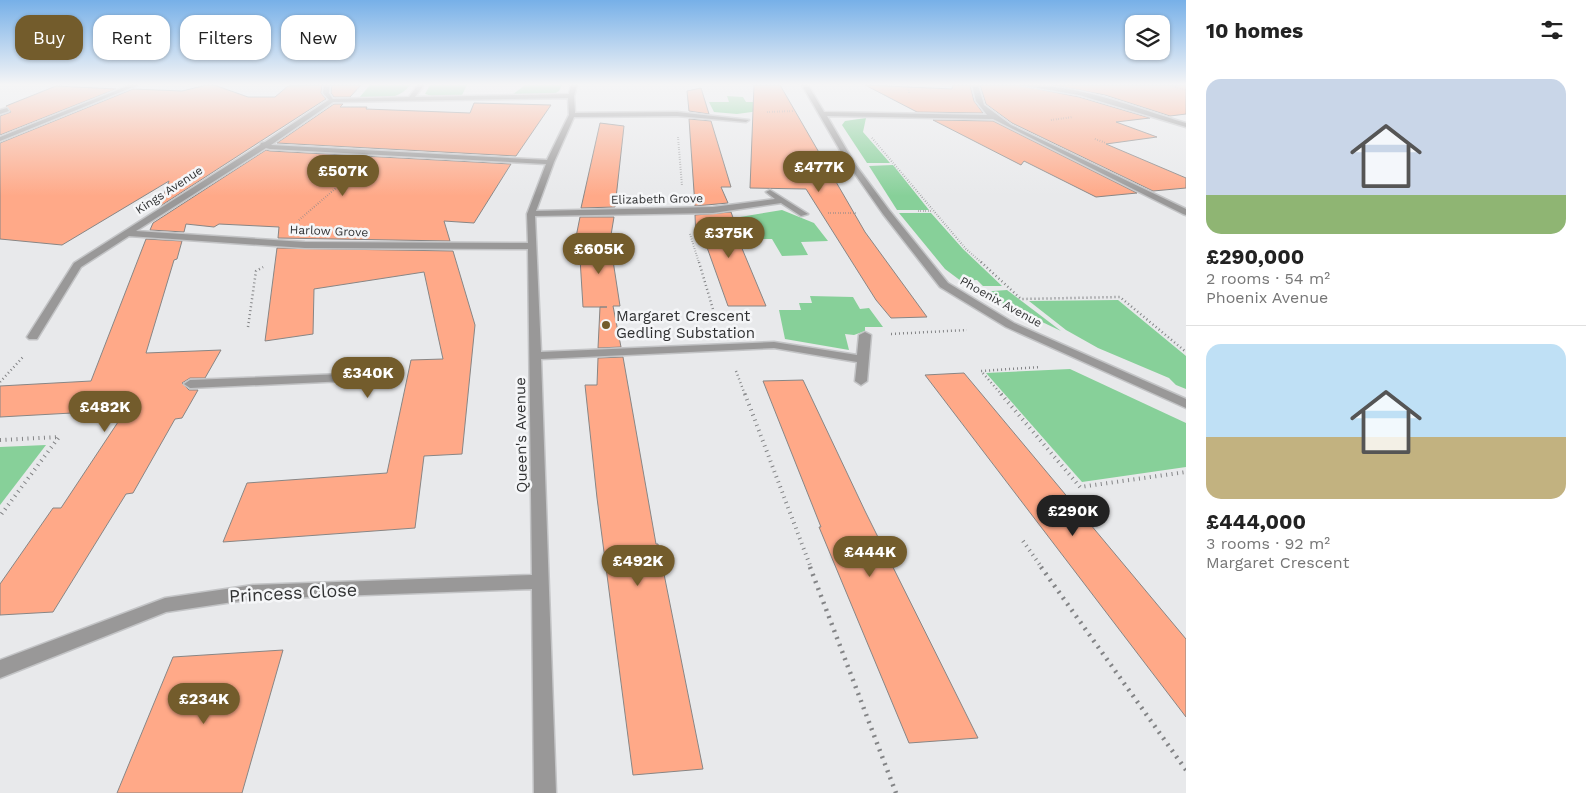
<!DOCTYPE html>
<html lang="en">
<head>
<meta charset="utf-8">
<style>
  body { margin:0; font-family:"Work Sans",sans-serif; background:#f6f6f6; color:#222; height:100vh; display:flex; flex-direction:column; font-size:19px; white-space:nowrap }
  * { box-sizing:border-box; margin:0 }
  p { font-size:16px; color:#767676 }
  .icon { flex:none; width:28px; height:28px; fill:none; stroke:currentColor; stroke-width:2; stroke-linecap:round; stroke-linejoin:round }
  .map { position:relative; flex:1; overflow:hidden }
  .details { display:flex; flex-direction:column; background:#fff; width:400px }
  .details>* { flex:none }
  .hud { position:absolute; left:15px; top:15px; width:475px; height:45px; display:flex; gap:10px }
  .tools { position:absolute; left:1125px; top:15px; display:grid; gap:10px }
  .tools a { display:grid; place-items:center; width:45px; height:45px; border-radius:10px; background:#fff; box-shadow:0 1px 4px #0004; font-size:25px }
  .price { position:absolute; translate:-50% -42px; padding:0 11px; border-radius:18px; background:#735c2c; color:#fff; font-size:16px; line-height:32px; filter:drop-shadow(0 1px 2px #0008) }
  .price::after { content:''; position:absolute; left:50%; top:30px; width:15px; height:11px; margin-left:-8px; background:inherit; clip-path:polygon(0 0,100% 0,50% 100%) }
  .price.current { background:#222; color:#fff }
  ul { padding:0; list-style:none }
  li { display:grid; align-content:center; gap:10px; height:265px; padding:0 20px }
  li+li { border-top:1px solid #e0e0e0 }
  li span { display:grid; place-items:center; height:155px; border-radius:15px; color:#555 }
  li>.icon { margin-inline-start:auto }
  span .icon { width:90px; height:90px; fill:#fffc; stroke-width:1 }
  li b { font-size:21px }
  h2 { display:flex; justify-content:space-between; align-items:center; height:60px; padding:0 20px; font-size:21px }
  .chip { padding:0 18px; border-radius:15px; background:#fff; box-shadow:0 1px 4px #0004; font-size:18px; line-height:45px }
  .chip.current { background:#735c2c; color:#fff }
  main { display:flex; flex:1; min-height:0 }
  .map>svg:first-child { display:block }
  .green { fill:#87d099 }
  .building { fill:#ffa988; stroke:#888685 }
  .lines { fill:none; stroke-linecap:round; stroke-linejoin:round }
  .service-casing { stroke:#c3c4c6; stroke-width:3 }
  .minor-casing { stroke:#c3c4c6; stroke-width:3 }
  .tertiary-casing { stroke:#c3c4c6; stroke-width:3 }
  .path-far3 { stroke:#838486; stroke-width:2; stroke-dasharray:0.5 2; stroke-linecap:butt }
  .path-far2 { stroke:#838486; stroke-width:2.5; stroke-dasharray:1 3; stroke-linecap:butt }
  .path-far1 { stroke:#838486; stroke-width:4; stroke-dasharray:1 4.5; stroke-linecap:butt }
  .path { stroke:#838486; stroke-width:4.5; stroke-dasharray:2 5.5; stroke-linecap:butt }
  .service { fill:#999898; fill-rule:evenodd }
  .minor { fill:#999898; fill-rule:evenodd }
  .tertiary { fill:#999898; fill-rule:evenodd }
  .poi-dot { fill:#735c2c; stroke:#f5f6f8; stroke-width:2 }
  .labels { text-anchor:middle; stroke-width:5; stroke-linejoin:round; paint-order:stroke }
  .far-street-label { font-size:12px; fill:#313233; stroke:#f5f6f8 }
  .poi-label { font-size:15px; fill:#313233; stroke:#f5f6f8; text-anchor:start }
  .street-label { font-size:15px; fill:#313233; stroke:#f5f6f8 }
  .near-street-label { font-size:18px; fill:#313233; stroke:#f5f6f8 }
</style>
</head>
<body>
<main>
<div class="map">
<svg width="1186" height="793" viewBox="0 0 1186 793">
  <rect width="100%" height="100%" fill="#e8e9eb"/>
  <g class="green">
    <path d="M370,85H410C397,102 379,98 359,98Z"/>
    <polygon points="430,85 467,85 462,95 432,96 425,94"/>
    <polygon points="525,85 562,85 559,91 554,94 512,95"/>
    <polygon points="727,96 743,97 746,102 754,102 759,111 737,114 714,112 709,102 729,102"/>
    <polygon points="866,118 863,132 890,163 867,163 842,125 845,121"/>
    <polygon points="893,165 929,210 897,210 869,166"/>
    <polygon points="782,210 814,223 828,241 801,242 808,255 782,256 772,239 744,239 734,218"/>
    <polygon points="899,213 931,213 963,249 1002,286 983,286 977,280 961,281 945,269"/>
    <polygon points="1007,290 1061,331 979,292"/>
    <polygon points="810,296 853,297 860,309 869,308 883,327 865,327 865,331 854,335 845,334 849,350 785,339 779,310 801,310 799,303 812,303"/>
    <polygon points="1118,300 1186,356 1186,389 1176,385 1169,378 1098,348 1066,330 1029,301"/>
    <polygon points="1070,369 1186,423 1186,467 1082,482 986,373"/>
    <polygon points="46,445 0,505 0,447"/>
  </g>
  <g class="building">
    <polygon points="207,85 214,85 248,97 275,97 288,86 322,85 321,93 326,99 159,207 169,181 62,245 0,239 0,143 133,89 182,91"/>
    <polygon points="332,85 361,85 350,97 334,97 331,93"/>
    <polygon points="754,85 780,85 865,232 927,317 891,318 876,300 806,189 750,188"/>
    <polygon points="865,85 952,89 953,85 970,85 974,101 983,113 917,112"/>
    <polygon points="980,85 1018,85 1079,97 1150,118 1116,122 1157,137 1106,144 1186,178 1186,188 1153,191 1012,123 986,104"/>
    <polygon points="1053,85 1186,85 1186,114 1170,116 1105,95"/>
    <polygon points="56,86 116,89 0,135 0,116 11,112 6,106"/>
    <polygon points="701,88 709,114 689,111 687,91"/>
    <polygon points="474,103 551,105 516,156 277,143 334,104 343,104 340,107 367,107 366,109 470,113"/>
    <polygon points="689,119 711,121 731,187 721,187 728,203 695,206"/>
    <polygon points="933,120 993,121 1137,193 1096,197 1024,161 1021,165"/>
    <polygon points="600,123 624,126 615,207 581,208"/>
    <polygon points="266,150 270,151 511,164 474,223 444,221 450,241 278,238 279,227 219,224 214,227 186,224 184,232 150,230 153,223"/>
    <polygon points="731,212 739,234 736,234 766,306 728,306 704,239 696,240 695,215"/>
    <polygon points="580,217 614,217 610,241 620,306 613,306 621,347 598,348 600,307 607,307 583,307 579,242 575,242"/>
    <polygon points="146,239 182,241 177,259 174,260 146,353 221,350 205,378 190,378 182,383 189,390 198,390 182,418 175,419 133,493 126,494 53,612 0,615 0,584 53,508 61,508 126,410 0,417 0,386 91,381"/>
    <polygon points="277,248 453,251 475,325 462,454 424,456 415,528 223,542 247,483 387,473 411,360 443,359 424,272 314,289 313,334 265,341"/>
    <polygon points="623,357 656,544 658,544 703,769 633,775 597,498 585,385 597,385 598,358"/>
    <polygon points="964,373 1186,639 1186,717 925,375"/>
    <polygon points="803,380 865,511 978,738 909,743 819,527 821,527 763,381"/>
    <polygon points="283,650 242,793 117,793 173,657"/>
  </g>
  <g class="lines">
    <defs>
      <g id="service">
        <polygon points="324,85 330,85 329,93 334,101 330,101 323,93"/>
        <polygon points="7,108 9,111 0,114 0,110"/>
        <polygon points="343,374 347,375 349,378 347,381 190,388 184,384 190,380"/>
      </g>
      <g id="minor">
        <path d="M418,85H424L415,97L569,94L571,85H577L574,96L575,113L677,112L749,120L746,122L677,116L574,117L554,162L536,211L713,207L775,199L766,192L770,190L808,214L801,216L781,203L713,213L535,216L541,352L774,342L857,355L859,335L865,332L871,335L867,381L861,385L855,381L857,362L774,348L541,359L556,793H534L532,589L253,599L166,612L0,678V660L165,598L253,585L532,575L528,249L305,248L129,236L81,267L37,339H29L27,337L74,263L260,145L261,143L265,142L330,99L409,97ZM568,98L569,115L547,160L271,145L333,102ZM266,148L270,149L546,164L527,214L528,243L305,242L136,231Z"/>
        <polygon points="802,85 808,85 824,112 987,115 976,101 972,85 978,85 984,105 1011,125 1186,209 1186,215 1183,214 993,119 827,116 855,164 889,210 948,283 1014,323 1186,399 1186,408 1006,327 940,287 883,214 848,164"/>
        <path d="M1020,85C1076,83 1133,107 1186,123V127L1079,95Z"/>
      </g>
      <polygon id="tertiary" points="130,85 138,85 0,141 0,137"/>
    </defs>
    <use href="#service" class="service-casing"/>
    <use href="#minor" class="minor-casing"/>
    <use href="#tertiary" class="tertiary-casing"/>
    <g class="path-far3">
      <polyline points="908,85 909,93"/>
      <polyline points="1168,85 1186,90"/>
      <polyline points="767,112 794,111"/>
      <polyline points="1051,120 1073,117"/>
      <polyline points="678,137 682,186"/>
      <polyline points="872,138 966,249 982,263"/>
      <polyline points="1095,139 1106,143"/>
      <polyline points="918,211 932,211"/>
      <polyline points="828,213 857,213"/>
      <polyline points="299,220 351,175"/>
      <polyline points="690,234 699,263"/>
    </g>
    <g class="path-far2">
      <polyline points="699,262 717,323"/>
      <polyline points="981,262 1021,299 1120,297 1186,352"/>
      <polyline points="248,327 256,271 263,267"/>
      <polyline points="891,334 967,330"/>
      <polyline points="736,371 745,395"/>
      <polyline points="0,382 23,357"/>
      <polyline points="1002,395 981,371 1040,367"/>
    </g>
    <g class="path-far1">
      <polyline points="745,394 811,568"/>
      <polyline points="1001,394 1080,487 1186,472"/>
      <polyline points="0,440 59,437 0,516"/>
      <polyline points="1023,541 1042,568"/>
    </g>
    <g class="path">
      <polyline points="810,567 896,793"/>
      <polyline points="1041,567 1186,770"/>
    </g>
    <use href="#service" class="service"/>
    <use href="#minor" class="minor"/>
    <use href="#tertiary" class="tertiary"/>
  </g>
  <linearGradient id="sky" x2="0" y2="1"><stop stop-color="#77b0e8"/><stop offset="0.43" stop-color="#f5f5f6"/><stop offset="1" stop-color="#f5f5f6" stop-opacity="0"/></linearGradient>
  <rect width="1186" height="196" fill="url(#sky)"/>
  <circle class="poi-dot" cx="606" cy="325" r="5"/>
  <g class="labels">
    <g class="far-street-label">
      <text transform="translate(169 190) rotate(-33)" y="4">Kings Avenue</text>
      <text transform="translate(657 199) rotate(-1)" y="4">Elizabeth Grove</text>
      <text transform="translate(329 231) rotate(2)" y="4">Harlow Grove</text>
      <text transform="translate(1001 302) rotate(29)" y="4">Phoenix Avenue</text>
    </g>
    <g class="poi-label">
      <text x="616" y="321">Margaret Crescent<tspan x="616" dy="17">Gedling Substation</tspan></text>
    </g>
    <g class="street-label">
      <text transform="translate(521 435) rotate(-91)" y="5">Queen's Avenue</text>
    </g>
    <g class="near-street-label">
      <text transform="translate(293 593) rotate(-3)" y="6">Princess Close</text>
    </g>
  </g>
</svg>
<div class="tools">
<a><svg class="icon" aria-label="layers" viewBox="0 0 24 24"><path d="M12 4l9 5-9 5-9-5zM3 14l9 5 9-5"/></svg></a>
</div>
<b class="price" style="left:819px;top:193px">£477K</b>
<b class="price" style="left:343px;top:197px">£507K</b>
<b class="price" style="left:729px;top:259px">£375K</b>
<b class="price" style="left:599px;top:275px">£605K</b>
<b class="price" style="left:368px;top:399px">£340K</b>
<b class="price" style="left:105px;top:433px">£482K</b>
<b class="price current" style="left:1073px;top:537px">£290K</b>
<b class="price" style="left:870px;top:578px">£444K</b>
<b class="price" style="left:638px;top:587px">£492K</b>
<b class="price" style="left:204px;top:725px">£234K</b>
<div class="hud">
<a class="chip current">Buy</a>
<a class="chip">Rent</a>
<a class="chip">Filters</a>
<a class="chip">New</a>
</div>
</div>
<section class="details">
<h2>10 homes<svg class="icon" aria-label="filters" viewBox="0 0 24 24"><path d="M4 7h16M4 17h16"/><circle cx="9" cy="7" r="2"/><circle cx="15" cy="17" r="2"/></svg></h2>
<ul>
<li><span style="background:linear-gradient(#c9d6e8 75%,#8fb573 0)"><svg class="icon" aria-label="home" viewBox="0 0 24 24"><path d="M3 11l9-7 9 7M6 9v11h12V9"/></svg></span><div><b>£290,000</b><p>2 rooms · 54 m²</p><p>Phoenix Avenue</p></div></li>
<li><span style="background:linear-gradient(#bfe0f5 60%,#c2b280 0)"><svg class="icon" aria-label="home" viewBox="0 0 24 24"><path d="M3 11l9-7 9 7M6 9v11h12V9"/></svg></span><div><b>£444,000</b><p>3 rooms · 92 m²</p><p>Margaret Crescent</p></div></li>
</ul>
</section>
</main>
</body>
</html>
